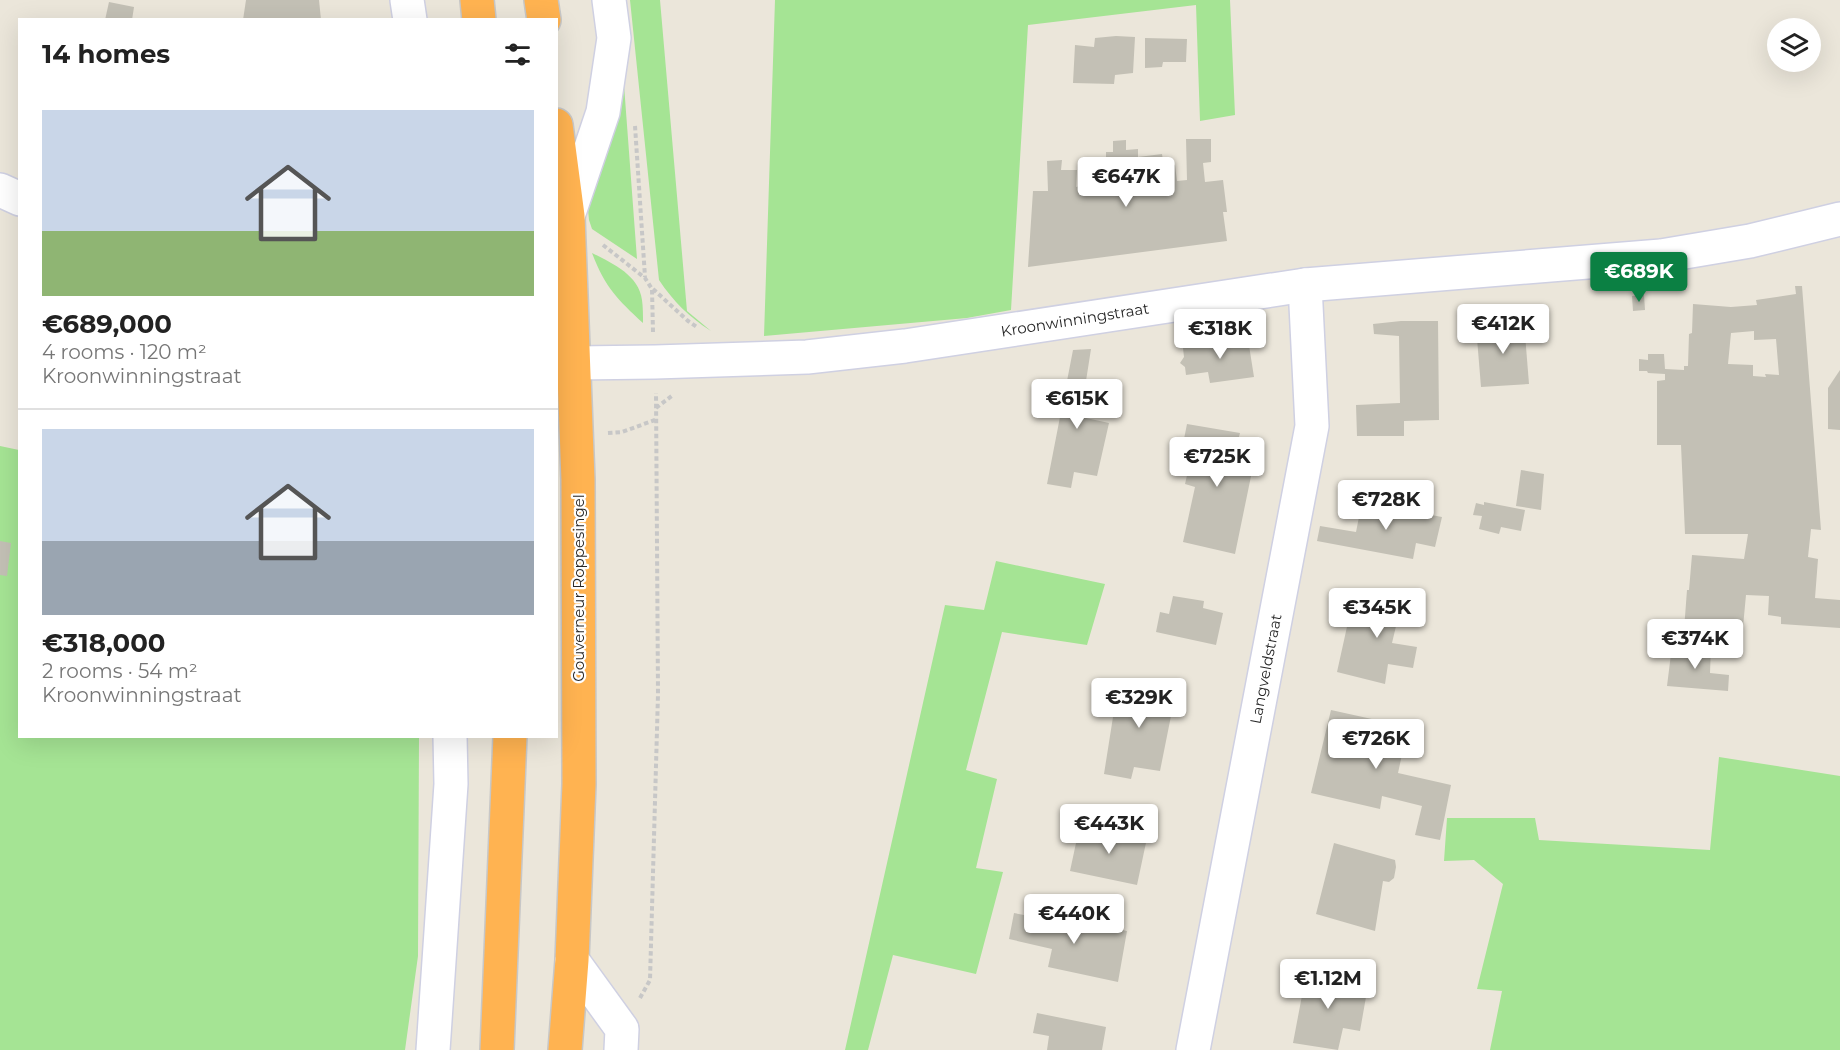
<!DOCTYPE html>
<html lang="en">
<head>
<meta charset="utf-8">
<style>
  body { margin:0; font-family:Montserrat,sans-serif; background:#f6f6f6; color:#222; height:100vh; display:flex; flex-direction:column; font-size:22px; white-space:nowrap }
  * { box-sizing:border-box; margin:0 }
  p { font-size:20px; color:#767676 }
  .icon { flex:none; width:33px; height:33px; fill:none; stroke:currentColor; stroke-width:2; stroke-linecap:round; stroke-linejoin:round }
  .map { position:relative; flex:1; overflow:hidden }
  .details { position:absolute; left:18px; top:18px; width:540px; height:720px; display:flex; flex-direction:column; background:#fff; border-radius:0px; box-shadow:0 6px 24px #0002 }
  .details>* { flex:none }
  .buttons { position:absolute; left:1767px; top:18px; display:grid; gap:12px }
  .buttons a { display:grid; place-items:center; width:54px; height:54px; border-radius:50%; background:#fff; box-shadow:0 6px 24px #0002; font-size:30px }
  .price { position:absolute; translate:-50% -51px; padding:0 14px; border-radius:6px; background:#fff; color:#222; font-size:20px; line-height:39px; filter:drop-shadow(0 2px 3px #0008) }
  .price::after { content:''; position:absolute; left:50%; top:36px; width:18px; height:14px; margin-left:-9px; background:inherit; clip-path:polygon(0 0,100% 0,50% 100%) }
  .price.on { background:#0b8043; color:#fff }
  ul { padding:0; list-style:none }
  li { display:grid; align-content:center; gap:12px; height:318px; padding:0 24px }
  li+li { border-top:2px solid #e0e0e0 }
  li span { display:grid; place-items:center; height:186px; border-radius:0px; color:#555 }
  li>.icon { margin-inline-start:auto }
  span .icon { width:108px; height:108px; fill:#fffc; stroke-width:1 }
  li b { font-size:26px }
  h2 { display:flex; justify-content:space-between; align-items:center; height:72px; padding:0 24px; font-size:26px }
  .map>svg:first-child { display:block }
  .green { fill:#a5e494 }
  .building { fill:#c3c0b5; fill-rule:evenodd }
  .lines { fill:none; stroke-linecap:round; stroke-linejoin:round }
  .street-casing { stroke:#cfd0e2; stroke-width:36 }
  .highway-casing { stroke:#c7c7c7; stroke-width:36 }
  .path { stroke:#c7c7c7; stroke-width:4; stroke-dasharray:4.5 3; stroke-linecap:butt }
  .street { stroke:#fff; stroke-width:33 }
  .highway { stroke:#ffb351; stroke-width:33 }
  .labels { text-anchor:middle; stroke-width:4.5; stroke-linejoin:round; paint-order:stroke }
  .street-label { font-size:15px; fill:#282828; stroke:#fff }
</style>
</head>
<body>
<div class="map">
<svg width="1840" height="1050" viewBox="0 0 1840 1050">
  <rect width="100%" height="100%" fill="#ebe6da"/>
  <g class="green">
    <path d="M630,0H660L687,311L711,331C689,317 673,301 659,280Z"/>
    <polygon points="775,0 1230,0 1235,115 1200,121 1196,5 1028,25 1011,310 967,318 764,336"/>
    <polygon points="624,85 637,259 592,229 589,220 587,199 614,130"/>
    <path d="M592,253C612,263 639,275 642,300C643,307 643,316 643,323C617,299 605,287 592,253Z"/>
    <polygon points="0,446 19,450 20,736 419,737 418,956 405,1050 0,1050"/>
    <polygon points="996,561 1105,584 1087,645 1002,632 966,770 997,779 976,868 1003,872 976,974 893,955 868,1050 845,1050 945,605 984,610"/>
    <polygon points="1719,757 1840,776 1840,1050 1490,1050 1502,991 1477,989 1503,884 1474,860 1444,861 1447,818 1535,818 1539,840 1710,850"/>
  </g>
  <g class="building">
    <polygon points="246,0 319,0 321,20 243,20"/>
    <polygon points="109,2 134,7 132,20 105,20"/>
    <polygon points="1116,36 1135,37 1133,73 1115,75 1114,84 1073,83 1075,45 1094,47 1095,38"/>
    <polygon points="1145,38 1187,39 1186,62 1163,62 1162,67 1145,68"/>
    <polygon points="1186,139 1211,139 1211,162 1203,163 1205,182 1223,180 1227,212 1223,212 1227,241 1028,267 1033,191 1048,191 1047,161 1062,160 1061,170 1077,170 1076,187 1085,185 1086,162 1106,163 1106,152 1113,152 1113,141 1126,140 1126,150 1138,149 1138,157 1162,154 1164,167 1175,165 1177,181 1187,180"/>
    <path d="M1795,286H1802L1821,530L1811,529L1808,557L1818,559L1815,598L1840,600V628L1781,624V617L1768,615L1769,596L1746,595L1741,648L1683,643L1687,590H1689L1692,555L1744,559L1748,534H1685L1681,445H1657V381L1665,380V374L1648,373L1647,371H1639V359L1648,360V354H1664L1665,369L1684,370V366H1688L1689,334L1692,333L1693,304L1731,307L1757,305L1756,300L1796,294ZM1754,331V340L1776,339L1779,375L1765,374L1766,377L1753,376V365L1728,364L1731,333Z"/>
    <polygon points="1644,295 1645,310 1633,311 1632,296"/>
    <polygon points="1401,321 1438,321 1439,420 1404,421 1404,436 1357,436 1356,405 1400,403 1399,336 1374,334 1373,324"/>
    <polygon points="1524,322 1529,384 1481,387 1476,326"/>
    <polygon points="1233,337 1234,341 1248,339 1254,377 1210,383 1208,372 1186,375 1185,367 1180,363 1184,357 1183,348 1224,342 1224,338"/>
    <polygon points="1091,349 1083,400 1084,412 1086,418 1109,423 1097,476 1074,472 1071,488 1047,484 1073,350"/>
    <polygon points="1840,370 1840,430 1828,429 1828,388"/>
    <polygon points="1187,424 1240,433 1236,448 1256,452 1235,554 1183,542 1195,487 1185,484 1195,441 1184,439"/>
    <polygon points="1521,470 1544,474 1541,510 1516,506"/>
    <polygon points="1362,502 1442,517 1435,547 1416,543 1413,559 1317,541 1320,526 1356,532"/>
    <polygon points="1484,502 1525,510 1521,531 1501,527 1499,534 1479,529 1482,516 1473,515 1476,503 1484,505"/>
    <polygon points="0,541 11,543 7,576 0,575"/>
    <polygon points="1354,595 1425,609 1421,627 1397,622 1392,643 1417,647 1413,668 1388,664 1385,684 1337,672"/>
    <polygon points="1173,596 1204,601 1203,608 1223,613 1216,645 1156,632 1160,612 1169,614"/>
    <polygon points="1672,646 1704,648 1704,646 1711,646 1710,673 1729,675 1728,691 1667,686"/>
    <polygon points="1124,679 1170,687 1167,705 1173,706 1160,771 1134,767 1131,779 1104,774 1116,698 1121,698"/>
    <polygon points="1331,710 1408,727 1398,773 1451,785 1440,840 1415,835 1422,806 1382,796 1380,809 1311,793"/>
    <polygon points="1096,828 1147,838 1137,885 1070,871 1079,829 1095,832"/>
    <polygon points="1334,843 1395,860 1396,867 1394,878 1389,882 1383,881 1375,931 1316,914"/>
    <polygon points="1014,913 1082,926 1082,922 1127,931 1118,982 1048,967 1052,949 1009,939"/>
    <polygon points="1315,966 1353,973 1349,994 1366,997 1360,1031 1343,1028 1338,1050 1293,1043 1304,985 1311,986"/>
    <polygon points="1037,1013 1106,1027 1102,1050 1047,1050 1049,1036 1033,1033"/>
  </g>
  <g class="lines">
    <defs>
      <g id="street">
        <polyline points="407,0 410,20"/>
        <polyline points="0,190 20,199"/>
        <polyline points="568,216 603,112 614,38 609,0"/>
        <polyline points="556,361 575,363 655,362 807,357 905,346 1305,285 1661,256 1750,241 1840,219"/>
        <polyline points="572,960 622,1029 621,1050"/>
        <polyline points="433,1050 451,784 450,736"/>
        <polyline points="1193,1050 1312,426 1305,285"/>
      </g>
      <g id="highway">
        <polyline points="477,0 479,20"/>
        <polyline points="541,0 544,20"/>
        <polyline points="556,125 568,216 578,480 579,784 572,960 565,1050"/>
        <polyline points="497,1050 510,736"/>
      </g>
    </defs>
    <use href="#street" class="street-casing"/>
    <use href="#highway" class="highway-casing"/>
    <g class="path">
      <polyline points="635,126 645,277"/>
      <polyline points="603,245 645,278 652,289 653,332"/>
      <polyline points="653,289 688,321 697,327"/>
      <polyline points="656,408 673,395"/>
      <polyline points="608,433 622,432 655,420"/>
      <polyline points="640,998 650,980 658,694 656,393"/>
    </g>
    <use href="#street" class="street"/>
    <use href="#highway" class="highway"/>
  </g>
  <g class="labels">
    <g class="street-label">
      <text transform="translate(1075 320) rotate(-9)" y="5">Kroonwinningstraat</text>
      <text transform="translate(579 588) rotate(-90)" y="5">Gouverneur Roppesingel</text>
      <text transform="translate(1266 669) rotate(-79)" y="5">Langveldstraat</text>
    </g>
  </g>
</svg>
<div class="buttons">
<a><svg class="icon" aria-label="layers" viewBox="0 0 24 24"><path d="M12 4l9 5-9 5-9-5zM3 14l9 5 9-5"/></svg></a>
</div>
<b class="price" style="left:1126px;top:208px">€647K</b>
<b class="price on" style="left:1639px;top:303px">€689K</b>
<b class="price" style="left:1503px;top:355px">€412K</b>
<b class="price" style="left:1220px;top:360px">€318K</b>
<b class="price" style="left:1077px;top:430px">€615K</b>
<b class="price" style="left:1217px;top:488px">€725K</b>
<b class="price" style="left:1386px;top:531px">€728K</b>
<b class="price" style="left:1377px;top:639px">€345K</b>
<b class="price" style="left:1695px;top:670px">€374K</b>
<b class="price" style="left:1139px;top:729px">€329K</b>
<b class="price" style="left:1376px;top:770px">€726K</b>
<b class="price" style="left:1109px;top:855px">€443K</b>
<b class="price" style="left:1074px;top:945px">€440K</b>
<b class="price" style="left:1328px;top:1010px">€1.12M</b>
<section class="details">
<h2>14 homes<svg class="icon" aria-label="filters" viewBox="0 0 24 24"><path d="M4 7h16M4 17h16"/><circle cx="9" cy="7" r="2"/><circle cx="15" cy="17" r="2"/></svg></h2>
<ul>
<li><span style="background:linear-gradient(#c9d6e8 65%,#8fb573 0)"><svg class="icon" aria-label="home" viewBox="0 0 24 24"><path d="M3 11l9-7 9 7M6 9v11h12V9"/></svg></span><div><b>€689,000</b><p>4 rooms · 120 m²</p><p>Kroonwinningstraat</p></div></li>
<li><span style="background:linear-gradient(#c9d6e8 60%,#9aa5b1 0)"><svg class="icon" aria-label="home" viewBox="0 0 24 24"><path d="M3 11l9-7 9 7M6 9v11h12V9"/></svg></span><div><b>€318,000</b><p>2 rooms · 54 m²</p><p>Kroonwinningstraat</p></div></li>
</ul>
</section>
</div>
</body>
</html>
